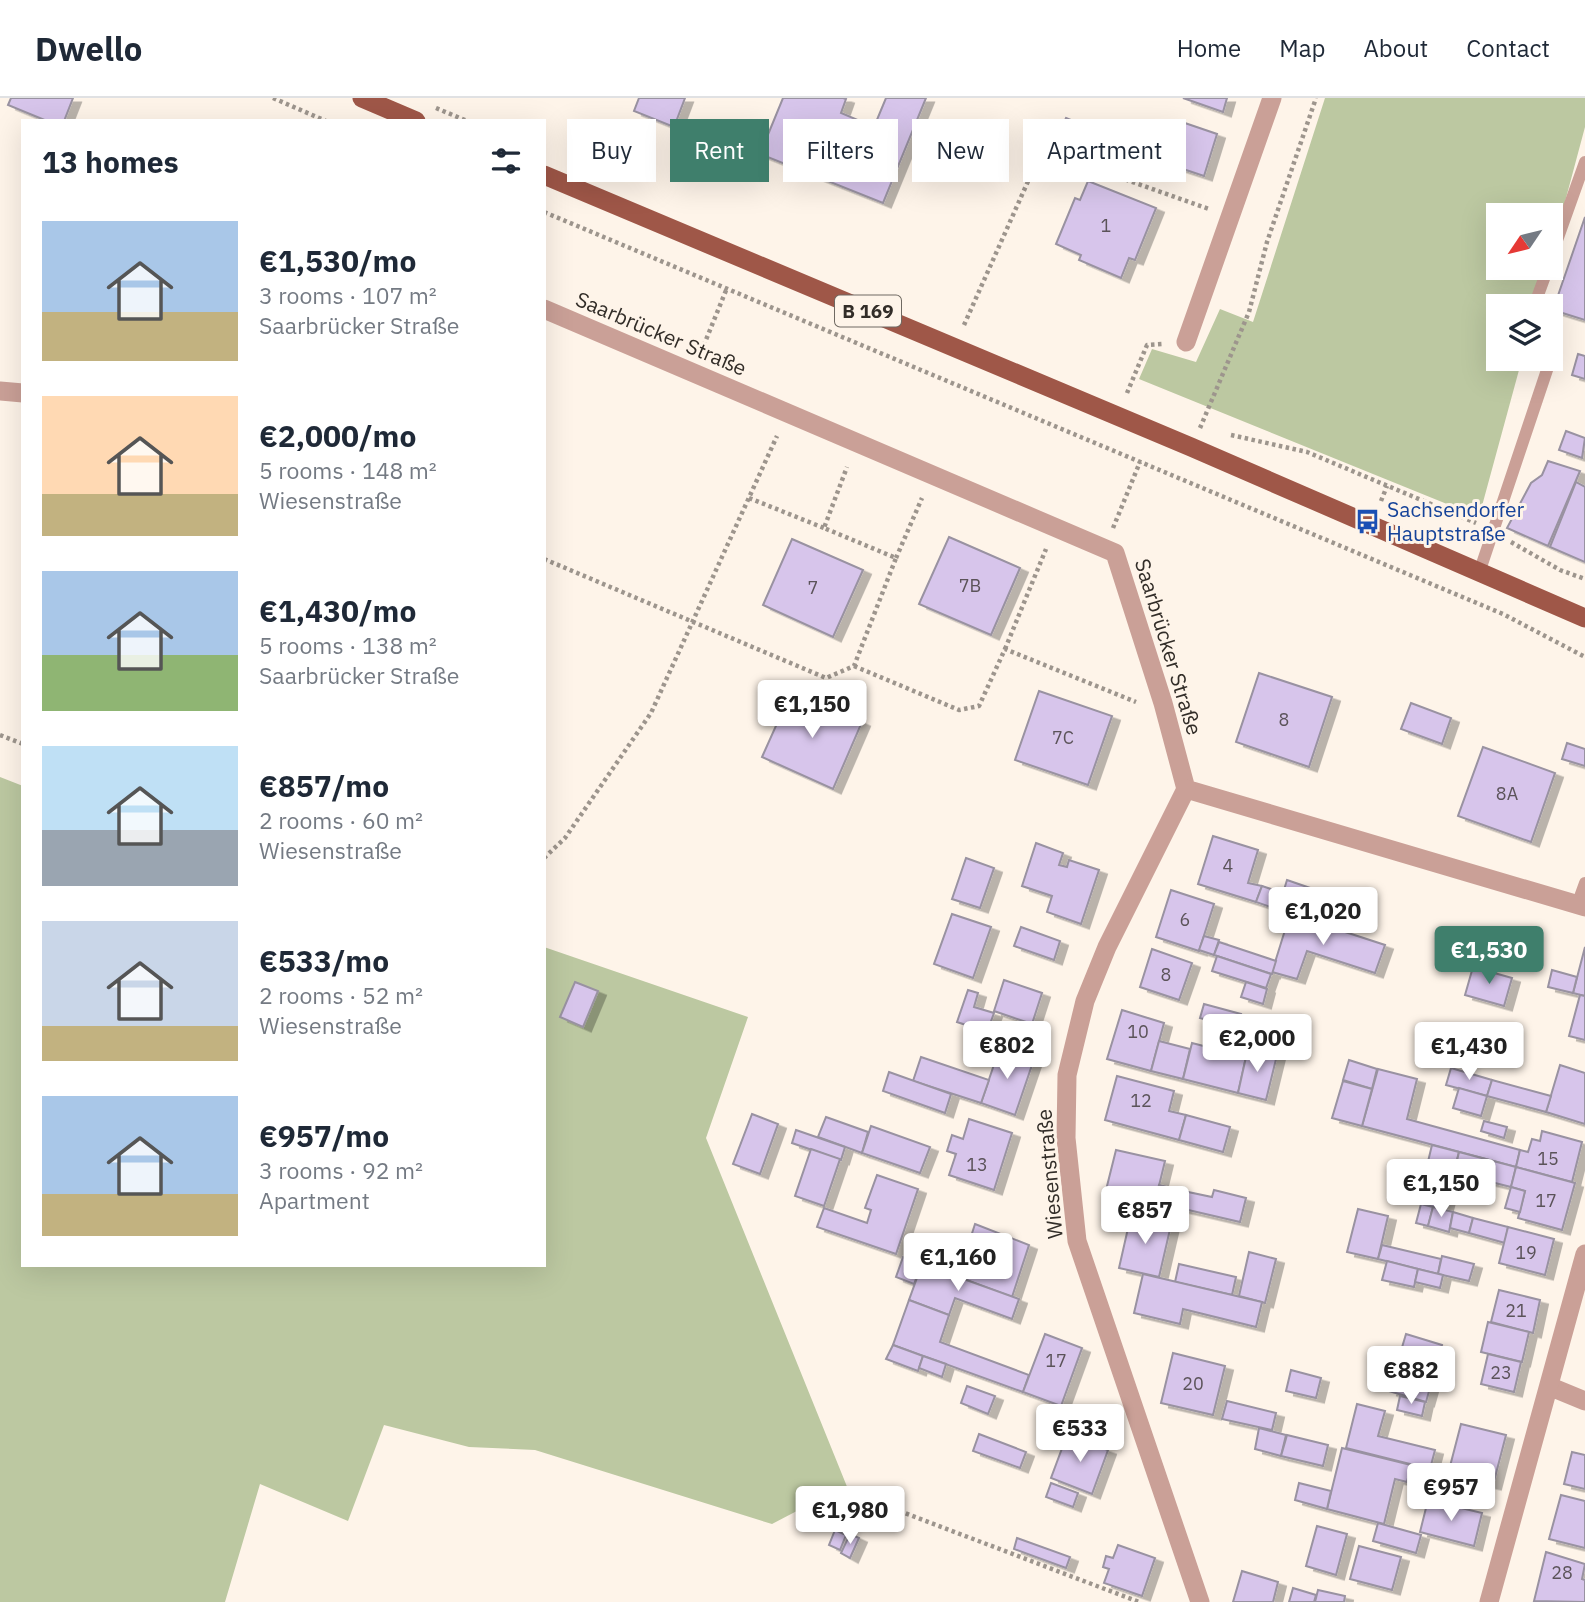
<!DOCTYPE html>
<html lang="en">
<head>
<meta charset="utf-8">
<style>
  body { margin:0; font-family:"IBM Plex Sans",sans-serif; background:#f2f2f3; color:#1f2937; height:100vh; display:flex; flex-direction:column; font-size:26px; white-space:nowrap }
  * { box-sizing:border-box; margin:0 }
  p { font-size:23px; color:#747a83 }
  .icon { flex:none; width:38px; height:38px; fill:none; stroke:currentColor; stroke-width:2; stroke-linecap:round; stroke-linejoin:round }
  .map { position:relative; flex:1; overflow:hidden }
  .panel { position:absolute; left:21px; top:21px; width:525px; height:1148px; display:flex; flex-direction:column; background:#fff; border-radius:0px; box-shadow:0 7px 28px #0002 }
  .panel>* { flex:none }
  .banner { position:absolute; left:567px; top:21px; width:665px; height:63px; display:flex; gap:14px }
  .needle { width:46px; rotate:235deg }
  .buttons { position:absolute; left:1486px; top:105px; display:grid; gap:14px }
  .buttons a { display:grid; place-items:center; width:77px; height:77px; border-radius:0px; background:#fff; box-shadow:0 7px 28px #0002; font-size:35px }
  .price { position:absolute; translate:-50% -60px; padding:0 16px; border-radius:7px; background:#fff; color:#222; font-size:23px; line-height:46px; filter:drop-shadow(0 2px 4px #0008) }
  .price::after { content:''; position:absolute; left:50%; top:42px; width:21px; height:16px; margin-left:-10px; background:inherit; clip-path:polygon(0 0,100% 0,50% 100%) }
  .price.active { background:#3f7f6c; color:#fff }
  ul { padding:0; list-style:none }
  li { display:flex; align-items:center; gap:21px; height:175px; padding:0 21px }
  li span { display:grid; place-items:center; flex:none; width:196px; height:140px; border-radius:0px; color:#555 }
  li>.icon { margin-inline-start:auto }
  span .icon { width:84px; height:84px; fill:#fffc; stroke-width:1 }
  li b { font-size:30px }
  h2 { display:flex; justify-content:space-between; align-items:center; height:84px; padding:0 21px; font-size:30px }
  .chip { padding:0 24px; border-radius:0px; background:#fff; box-shadow:0 7px 28px #0002; font-size:24px; line-height:63px }
  .chip.active { background:#3f7f6c; color:#fff }
  header { display:flex; align-items:center; gap:42px; box-sizing:border-box; height:98px; padding:0 35px; background:#fff; border-bottom:2px solid #e0e1e3 }
  header strong { font-size:33px }
  nav { display:flex; gap:38px; margin-inline-start:auto; font-size:24px }
  .map>svg:first-child { display:block }
  .green { fill:#bcc8a1 }
  .building { fill:#d7c5eb; stroke:#9992a1; stroke-width:2; filter:url(#shadow) }
  .lines { fill:none; stroke-linecap:round; stroke-linejoin:round }
  .path { stroke:#9d958d; stroke-width:4.5; stroke-dasharray:3.5 3.5; stroke-linecap:butt }
  .service { stroke:#caa097; stroke-width:12 }
  .minor { stroke:#caa097; stroke-width:19 }
  .primary { stroke:#9f5748; stroke-width:19 }
  .labels { text-anchor:middle; stroke-width:6; stroke-linejoin:round; paint-order:stroke }
  .number-label { font-size:18px; fill:#5b5359 }
  .shield { fill:#fef4e9; stroke:#6f6962; stroke-width:2 }
  .shield-label { font-size:19px; font-weight:bold; fill:#322d28 }
  .street-label { font-size:21px; fill:#322d28; stroke:#fef4e9 }
  .transit-label { font-size:21px; fill:#164399; stroke:#fef4e9; text-anchor:start }
</style>
</head>
<body>
<header>
<strong>Dwello</strong>
<nav><a>Home</a><a>Map</a><a>About</a><a>Contact</a></nav>
</header>
<div class="map">
<svg width="1585" height="1504" viewBox="0 0 1585 1504">
  <defs>
    <filter id="shadow"><feDropShadow dx="8" dy="4.5" stdDeviation="0" flood-color="#0004"/></filter>
  </defs>
  <rect width="100%" height="100%" fill="#fef4e9"/>
  <g class="green">
    <polygon points="1325,0 1585,0 1585,29 1551,156 1550,117 1498,117 1498,170 1547,170 1536,208 1498,208 1498,261 1522,261 1479,419 1139,281 1152,251 1196,264 1220,211 1253,224"/>
    <polygon points="0,679 23,688 23,1167 544,1167 544,849 748,919 706,1040 852,1401 814,1404 772,1426 535,1352 469,1349 384,1327 348,1423 260,1386 225,1504 0,1504"/>
  </g>
  <g class="building">
    <polygon points="11,0 73,0 64,23 47,23 8,7"/>
    <polygon points="639,0 685,0 674,29 634,13"/>
    <polygon points="783,0 843,0 846,1 841,15 874,29 886,0 926,0 883,105 760,56"/>
    <polygon points="1183,0 1227,0 1223,14"/>
    <polygon points="1066,20 1088,29 1083,41 1061,31"/>
    <polygon points="1179,23 1217,36 1204,78 1165,65"/>
    <polygon points="1088,83 1156,110 1135,162 1129,160 1121,180 1079,162 1081,157 1056,146 1075,100 1080,102"/>
    <polygon points="1585,119 1585,222 1553,212"/>
    <polygon points="1578,256 1585,258 1585,281 1572,277"/>
    <polygon points="1566,333 1585,340 1582,360 1559,352"/>
    <polygon points="1548,363 1580,373 1548,448 1507,430 1531,385 1542,377"/>
    <polygon points="1576,384 1585,389 1585,464 1550,449"/>
    <polygon points="949,439 1020,470 991,537 919,506"/>
    <polygon points="792,441 863,472 833,539 763,507"/>
    <polygon points="1259,575 1332,599 1309,669 1236,644"/>
    <polygon points="792,592 862,624 833,691 762,659"/>
    <polygon points="1039,593 1112,618 1088,687 1015,662"/>
    <polygon points="1411,605 1451,620 1442,646 1401,631"/>
    <polygon points="1567,645 1585,651 1585,668 1562,661"/>
    <polygon points="1483,649 1555,675 1531,744 1458,718"/>
    <polygon points="1213,738 1258,752 1248,785 1262,788 1256,804 1198,786"/>
    <polygon points="1036,745 1063,755 1059,767 1067,769 1069,762 1099,772 1081,826 1047,814 1052,798 1022,788"/>
    <polygon points="966,760 994,770 980,810 952,801"/>
    <polygon points="1287,782 1313,791 1309,804 1283,795"/>
    <polygon points="1262,788 1313,805 1308,822 1256,804"/>
    <polygon points="1171,792 1214,806 1199,853 1156,839"/>
    <polygon points="952,816 991,829 973,880 934,866"/>
    <polygon points="1290,816 1385,847 1375,875 1307,853 1297,881 1272,874"/>
    <polygon points="1021,829 1060,843 1054,862 1014,848"/>
    <polygon points="1204,838 1219,842 1214,857 1199,852"/>
    <polygon points="1219,844 1276,863 1272,876 1214,857"/>
    <polygon points="1585,849 1585,898 1573,895"/>
    <polygon points="1152,851 1192,865 1179,902 1140,889"/>
    <polygon points="1217,858 1271,876 1266,890 1212,873"/>
    <polygon points="1473,869 1512,880 1504,908 1465,897"/>
    <polygon points="1552,872 1577,879 1573,895 1548,889"/>
    <polygon points="1004,882 1042,895 1032,926 994,913"/>
    <polygon points="575,884 598,893 583,929 560,919"/>
    <polygon points="1246,884 1267,891 1263,906 1241,899"/>
    <polygon points="968,892 978,895 974,909 994,915 987,934 957,924"/>
    <polygon points="1580,897 1585,898 1585,942 1569,938"/>
    <polygon points="1204,906 1241,916 1237,930 1200,920"/>
    <polygon points="1122,912 1164,925 1151,973 1107,961"/>
    <polygon points="1159,943 1190,951 1183,981 1151,973"/>
    <polygon points="1192,945 1246,959 1238,995 1183,981"/>
    <polygon points="1000,949 1034,961 1015,1017 981,1005"/>
    <polygon points="1248,950 1277,957 1266,1002 1238,995"/>
    <polygon points="921,959 989,982 981,1005 913,983"/>
    <polygon points="1349,962 1377,971 1372,991 1343,982"/>
    <polygon points="1560,967 1585,975 1585,1026 1546,1014"/>
    <polygon points="1451,970 1492,982 1487,998 1446,987"/>
    <polygon points="1378,971 1417,981 1407,1021 1520,1052 1516,1069 1362,1028"/>
    <polygon points="889,974 951,996 945,1015 883,993"/>
    <polygon points="1117,978 1174,993 1169,1013 1186,1017 1179,1042 1105,1022"/>
    <polygon points="1492,982 1551,998 1546,1014 1487,998"/>
    <polygon points="1343,983 1372,991 1362,1028 1332,1020"/>
    <polygon points="1459,990 1487,998 1481,1018 1453,1010"/>
    <polygon points="752,1016 778,1026 760,1076 733,1066"/>
    <polygon points="1186,1017 1230,1029 1223,1054 1179,1042"/>
    <polygon points="826,1019 868,1034 862,1055 818,1039"/>
    <polygon points="969,1021 1012,1035 994,1092 949,1077 956,1056 947,1053 952,1037 963,1041"/>
    <polygon points="1484,1023 1507,1029 1504,1040 1481,1033"/>
    <polygon points="871,1028 930,1049 920,1075 862,1055"/>
    <polygon points="796,1032 845,1049 841,1062 792,1045"/>
    <polygon points="1542,1033 1582,1044 1572,1084 1516,1069 1520,1052 1528,1054 1532,1041 1540,1043"/>
    <polygon points="1432,1047 1459,1054 1444,1112 1418,1105"/>
    <polygon points="811,1051 840,1061 824,1108 795,1098"/>
    <polygon points="1116,1052 1165,1063 1155,1104 1106,1092"/>
    <polygon points="1459,1054 1516,1069 1511,1089 1483,1082 1485,1075 1456,1067"/>
    <polygon points="1516,1069 1575,1085 1562,1132 1518,1120 1525,1093 1511,1089"/>
    <polygon points="877,1077 918,1091 896,1156 817,1129 824,1110 867,1125 871,1112 865,1110"/>
    <polygon points="1159,1087 1188,1094 1184,1111 1155,1104"/>
    <polygon points="1511,1089 1525,1093 1520,1114 1505,1110"/>
    <polygon points="1214,1092 1246,1100 1240,1124 1184,1111 1188,1094 1212,1099"/>
    <polygon points="1421,1106 1433,1109 1428,1128 1416,1125"/>
    <polygon points="1433,1109 1453,1114 1449,1134 1428,1128"/>
    <polygon points="1358,1111 1388,1118 1378,1161 1347,1154"/>
    <polygon points="1453,1114 1473,1120 1469,1135 1450,1130"/>
    <polygon points="1131,1117 1171,1127 1159,1179 1119,1170"/>
    <polygon points="1473,1120 1508,1129 1505,1145 1469,1135"/>
    <polygon points="975,1126 1029,1147 1012,1199 958,1179"/>
    <polygon points="1508,1129 1554,1141 1545,1177 1499,1165"/>
    <polygon points="1382,1147 1441,1161 1438,1176 1378,1161"/>
    <polygon points="1249,1154 1276,1161 1265,1205 1239,1198"/>
    <polygon points="1442,1158 1474,1166 1469,1183 1438,1176"/>
    <polygon points="903,1159 922,1166 914,1186 896,1179"/>
    <polygon points="1387,1163 1418,1171 1414,1189 1382,1182"/>
    <polygon points="922,1166 1019,1201 1012,1221 955,1200 949,1217 909,1202"/>
    <polygon points="1179,1166 1236,1179 1232,1197 1175,1184"/>
    <polygon points="1418,1171 1443,1177 1440,1190 1415,1184"/>
    <polygon points="1143,1176 1262,1204 1256,1229 1183,1211 1180,1226 1134,1215"/>
    <polygon points="1499,1192 1540,1202 1533,1235 1491,1224"/>
    <polygon points="909,1202 949,1217 940,1244 1029,1277 1023,1294 893,1247"/>
    <polygon points="1488,1224 1529,1234 1522,1264 1481,1254"/>
    <polygon points="1045,1236 1082,1250 1061,1308 1023,1294"/>
    <polygon points="1406,1236 1442,1247 1426,1304 1389,1293"/>
    <polygon points="893,1247 923,1258 918,1273 886,1261"/>
    <polygon points="1173,1255 1225,1268 1213,1317 1161,1305"/>
    <polygon points="1488,1256 1521,1264 1514,1294 1481,1286"/>
    <polygon points="923,1258 946,1266 942,1279 919,1270"/>
    <polygon points="1291,1272 1321,1280 1316,1300 1286,1293"/>
    <polygon points="967,1288 995,1298 988,1316 961,1305"/>
    <polygon points="1400,1298 1425,1304 1422,1318 1397,1312"/>
    <polygon points="1227,1303 1276,1315 1272,1332 1222,1321"/>
    <polygon points="1357,1306 1385,1313 1378,1338 1435,1352 1430,1371 1346,1350"/>
    <polygon points="1461,1326 1506,1337 1493,1387 1448,1376"/>
    <polygon points="1259,1330 1286,1337 1281,1358 1255,1351"/>
    <polygon points="979,1336 1026,1354 1020,1370 973,1353"/>
    <polygon points="1067,1337 1108,1352 1092,1396 1051,1380"/>
    <polygon points="1287,1337 1328,1347 1323,1368 1281,1358"/>
    <polygon points="1342,1350 1411,1367 1407,1384 1395,1381 1384,1426 1327,1411"/>
    <polygon points="1572,1354 1585,1357 1585,1391 1564,1386"/>
    <polygon points="1051,1385 1078,1395 1073,1409 1046,1399"/>
    <polygon points="1299,1385 1331,1393 1327,1411 1295,1402"/>
    <polygon points="1561,1397 1585,1403 1585,1450 1549,1441"/>
    <polygon points="1428,1402 1482,1415 1474,1448 1420,1434"/>
    <polygon points="1378,1425 1421,1437 1416,1455 1373,1443"/>
    <polygon points="1317,1428 1347,1436 1336,1477 1306,1468"/>
    <polygon points="835,1432 846,1437 840,1452 829,1447"/>
    <polygon points="850,1436 859,1440 850,1460 841,1455"/>
    <polygon points="1017,1440 1070,1459 1066,1470 1014,1451"/>
    <polygon points="1118,1447 1155,1460 1142,1498 1104,1485 1109,1471 1103,1469 1106,1458 1113,1460"/>
    <polygon points="1359,1448 1401,1459 1392,1492 1350,1481"/>
    <polygon points="1546,1454 1585,1466 1582,1481 1585,1482 1585,1504 1534,1503"/>
    <polygon points="1242,1473 1278,1484 1273,1504 1233,1504"/>
    <polygon points="1293,1490 1316,1497 1314,1504 1289,1504"/>
    <polygon points="1318,1492 1345,1498 1344,1504 1315,1504"/>
  </g>
  <g class="lines">
    <g class="path">
      <polyline points="273,0 326,23"/>
      <polyline points="436,10 467,23"/>
      <polyline points="544,114 1503,516 1585,559"/>
      <polyline points="964,227 1042,52 1209,111"/>
      <polyline points="701,254 727,190"/>
      <polyline points="1127,295 1147,247 1163,246"/>
      <polyline points="1200,330 1249,214 1267,144 1316,0"/>
      <polyline points="1231,337 1307,354 1476,425"/>
      <polyline points="749,400 824,430"/>
      <polyline points="1381,403 1387,388"/>
      <polyline points="1113,430 1140,364"/>
      <polyline points="1511,444 1560,472 1585,481"/>
      <polyline points="896,460 922,400"/>
      <polyline points="544,461 826,580 854,568 896,460 824,430 847,369"/>
      <polyline points="1005,551 1046,451"/>
      <polyline points="854,568 959,612 979,608 1005,551 1136,604"/>
      <polyline points="0,637 23,646"/>
      <polyline points="544,760 565,740 651,615 777,338"/>
      <polyline points="860,1398 1139,1504"/>
    </g>
    <g class="service">
      <polyline points="1550,162 1585,64"/>
      <polyline points="1534,208 1548,170"/>
      <polyline points="1480,472 1549,266 1545,261"/>
      <polyline points="1577,807 1585,785"/>
    </g>
    <g class="minor">
      <polyline points="544,211 1115,455 1163,605 1186,691 1585,809"/>
      <polyline points="1186,244 1272,0"/>
      <polyline points="0,293 23,295"/>
      <polyline points="1186,691 1107,849 1085,903 1067,977 1066,1040 1077,1143 1200,1504"/>
      <polyline points="1551,1289 1585,1303"/>
      <polyline points="1489,1504 1585,1156"/>
    </g>
    <g class="primary">
      <polyline points="362,0 416,23"/>
      <polyline points="544,77 1191,349 1585,520"/>
    </g>
  </g>
  <defs>
    <symbol id="bus-bare" viewBox="-9 -9 18 18"><path d="M-5-6H5V4H4V6H2V4H-2V6H-4V4H-5ZM-3.5-4V0h7V-4ZM-3.5 1.2v1.5H-2V1.2ZM2 1.2v1.5H3.5V1.2Z" fill="#1a4fb4" stroke="#fef4e9" stroke-width="2.5" paint-order="stroke"/></symbol>
  </defs>
  <g fill-rule="evenodd">
    <use href="#bus-bare" x="1350" y="406" width="35" height="35"/>
  </g>
  <g class="labels">
    <g class="number-label">
      <text x="1106" y="134">1</text>
      <text x="970" y="494">7B</text>
      <text x="813" y="496">7</text>
      <text x="1284" y="628">8</text>
      <text x="1063" y="646">7C</text>
      <text x="1507" y="702">8A</text>
      <text x="1228" y="774">4</text>
      <text x="1185" y="828">6</text>
      <text x="1166" y="883">8</text>
      <text x="1138" y="940">10</text>
      <text x="1141" y="1009">12</text>
      <text x="1548" y="1067">15</text>
      <text x="977" y="1073">13</text>
      <text x="1546" y="1109">17</text>
      <text x="1526" y="1161">19</text>
      <text x="1516" y="1219">21</text>
      <text x="1056" y="1269">17</text>
      <text x="1501" y="1281">23</text>
      <text x="1193" y="1292">20</text>
      <text x="1562" y="1481">28</text>
    </g>
    <rect class="shield" x="835" y="197.5" width="66" height="31" rx="5"/>
    <g class="shield-label">
      <text x="868" y="220">B 169</text>
    </g>
    <g class="street-label">
      <text transform="translate(661 236) rotate(23)" y="7">Saarbrücker Straße</text>
      <text transform="translate(1168 549) rotate(73)" y="7">Saarbrücker Straße</text>
      <text transform="translate(1050 1076) rotate(-95)" y="7">Wiesenstraße</text>
    </g>
    <g class="transit-label">
      <text x="1387" y="419">Sachsendorfer<tspan x="1387" dy="24">Hauptstraße</tspan></text>
    </g>
  </g>
</svg>
<div class="buttons">
<a><svg class="needle" viewBox="-14 -14 28 28"><path d="M0-13l5 13h-10z" fill="#e53935"/><path d="M0 13l5-13h-10z" fill="#747a83"/></svg></a>
<a><svg class="icon" aria-label="layers" viewBox="0 0 24 24"><path d="M12 4l9 5-9 5-9-5zM3 14l9 5 9-5"/></svg></a>
</div>
<b class="price" style="left:812px;top:642px">€1,150</b>
<b class="price" style="left:1323px;top:849px">€1,020</b>
<b class="price active" style="left:1489px;top:888px">€1,530</b>
<b class="price" style="left:1257px;top:976px">€2,000</b>
<b class="price" style="left:1007px;top:983px">€802</b>
<b class="price" style="left:1469px;top:984px">€1,430</b>
<b class="price" style="left:1441px;top:1121px">€1,150</b>
<b class="price" style="left:1145px;top:1148px">€857</b>
<b class="price" style="left:958px;top:1195px">€1,160</b>
<b class="price" style="left:1411px;top:1308px">€882</b>
<b class="price" style="left:1080px;top:1366px">€533</b>
<b class="price" style="left:1451px;top:1425px">€957</b>
<b class="price" style="left:850px;top:1448px">€1,980</b>
<div class="banner">
<a class="chip">Buy</a>
<a class="chip active">Rent</a>
<a class="chip">Filters</a>
<a class="chip">New</a>
<a class="chip">Apartment</a>
</div>
<section class="panel">
<h2>13 homes<svg class="icon" aria-label="filters" viewBox="0 0 24 24"><path d="M4 7h16M4 17h16"/><circle cx="9" cy="7" r="2"/><circle cx="15" cy="17" r="2"/></svg></h2>
<ul>
<li><span style="background:linear-gradient(#a9c7e8 65%,#c2b280 0)"><svg class="icon" aria-label="home" viewBox="0 0 24 24"><path d="M3 11l9-7 9 7M6 9v11h12V9"/></svg></span><div><b>€1,530/mo</b><p>3 rooms · 107 m²</p><p>Saarbrücker Straße</p></div></li>
<li><span style="background:linear-gradient(#ffd9b3 70%,#c2b280 0)"><svg class="icon" aria-label="home" viewBox="0 0 24 24"><path d="M3 11l9-7 9 7M6 9v11h12V9"/></svg></span><div><b>€2,000/mo</b><p>5 rooms · 148 m²</p><p>Wiesenstraße</p></div></li>
<li><span style="background:linear-gradient(#a9c7e8 60%,#8fb573 0)"><svg class="icon" aria-label="home" viewBox="0 0 24 24"><path d="M3 11l9-7 9 7M6 9v11h12V9"/></svg></span><div><b>€1,430/mo</b><p>5 rooms · 138 m²</p><p>Saarbrücker Straße</p></div></li>
<li><span style="background:linear-gradient(#bfe0f5 60%,#9aa5b1 0)"><svg class="icon" aria-label="home" viewBox="0 0 24 24"><path d="M3 11l9-7 9 7M6 9v11h12V9"/></svg></span><div><b>€857/mo</b><p>2 rooms · 60 m²</p><p>Wiesenstraße</p></div></li>
<li><span style="background:linear-gradient(#c9d6e8 75%,#c2b280 0)"><svg class="icon" aria-label="home" viewBox="0 0 24 24"><path d="M3 11l9-7 9 7M6 9v11h12V9"/></svg></span><div><b>€533/mo</b><p>2 rooms · 52 m²</p><p>Wiesenstraße</p></div></li>
<li><span style="background:linear-gradient(#a9c7e8 70%,#c2b280 0)"><svg class="icon" aria-label="home" viewBox="0 0 24 24"><path d="M3 11l9-7 9 7M6 9v11h12V9"/></svg></span><div><b>€957/mo</b><p>3 rooms · 92 m²</p><p>Apartment</p></div></li>
</ul>
</section>
</div>
</body>
</html>
